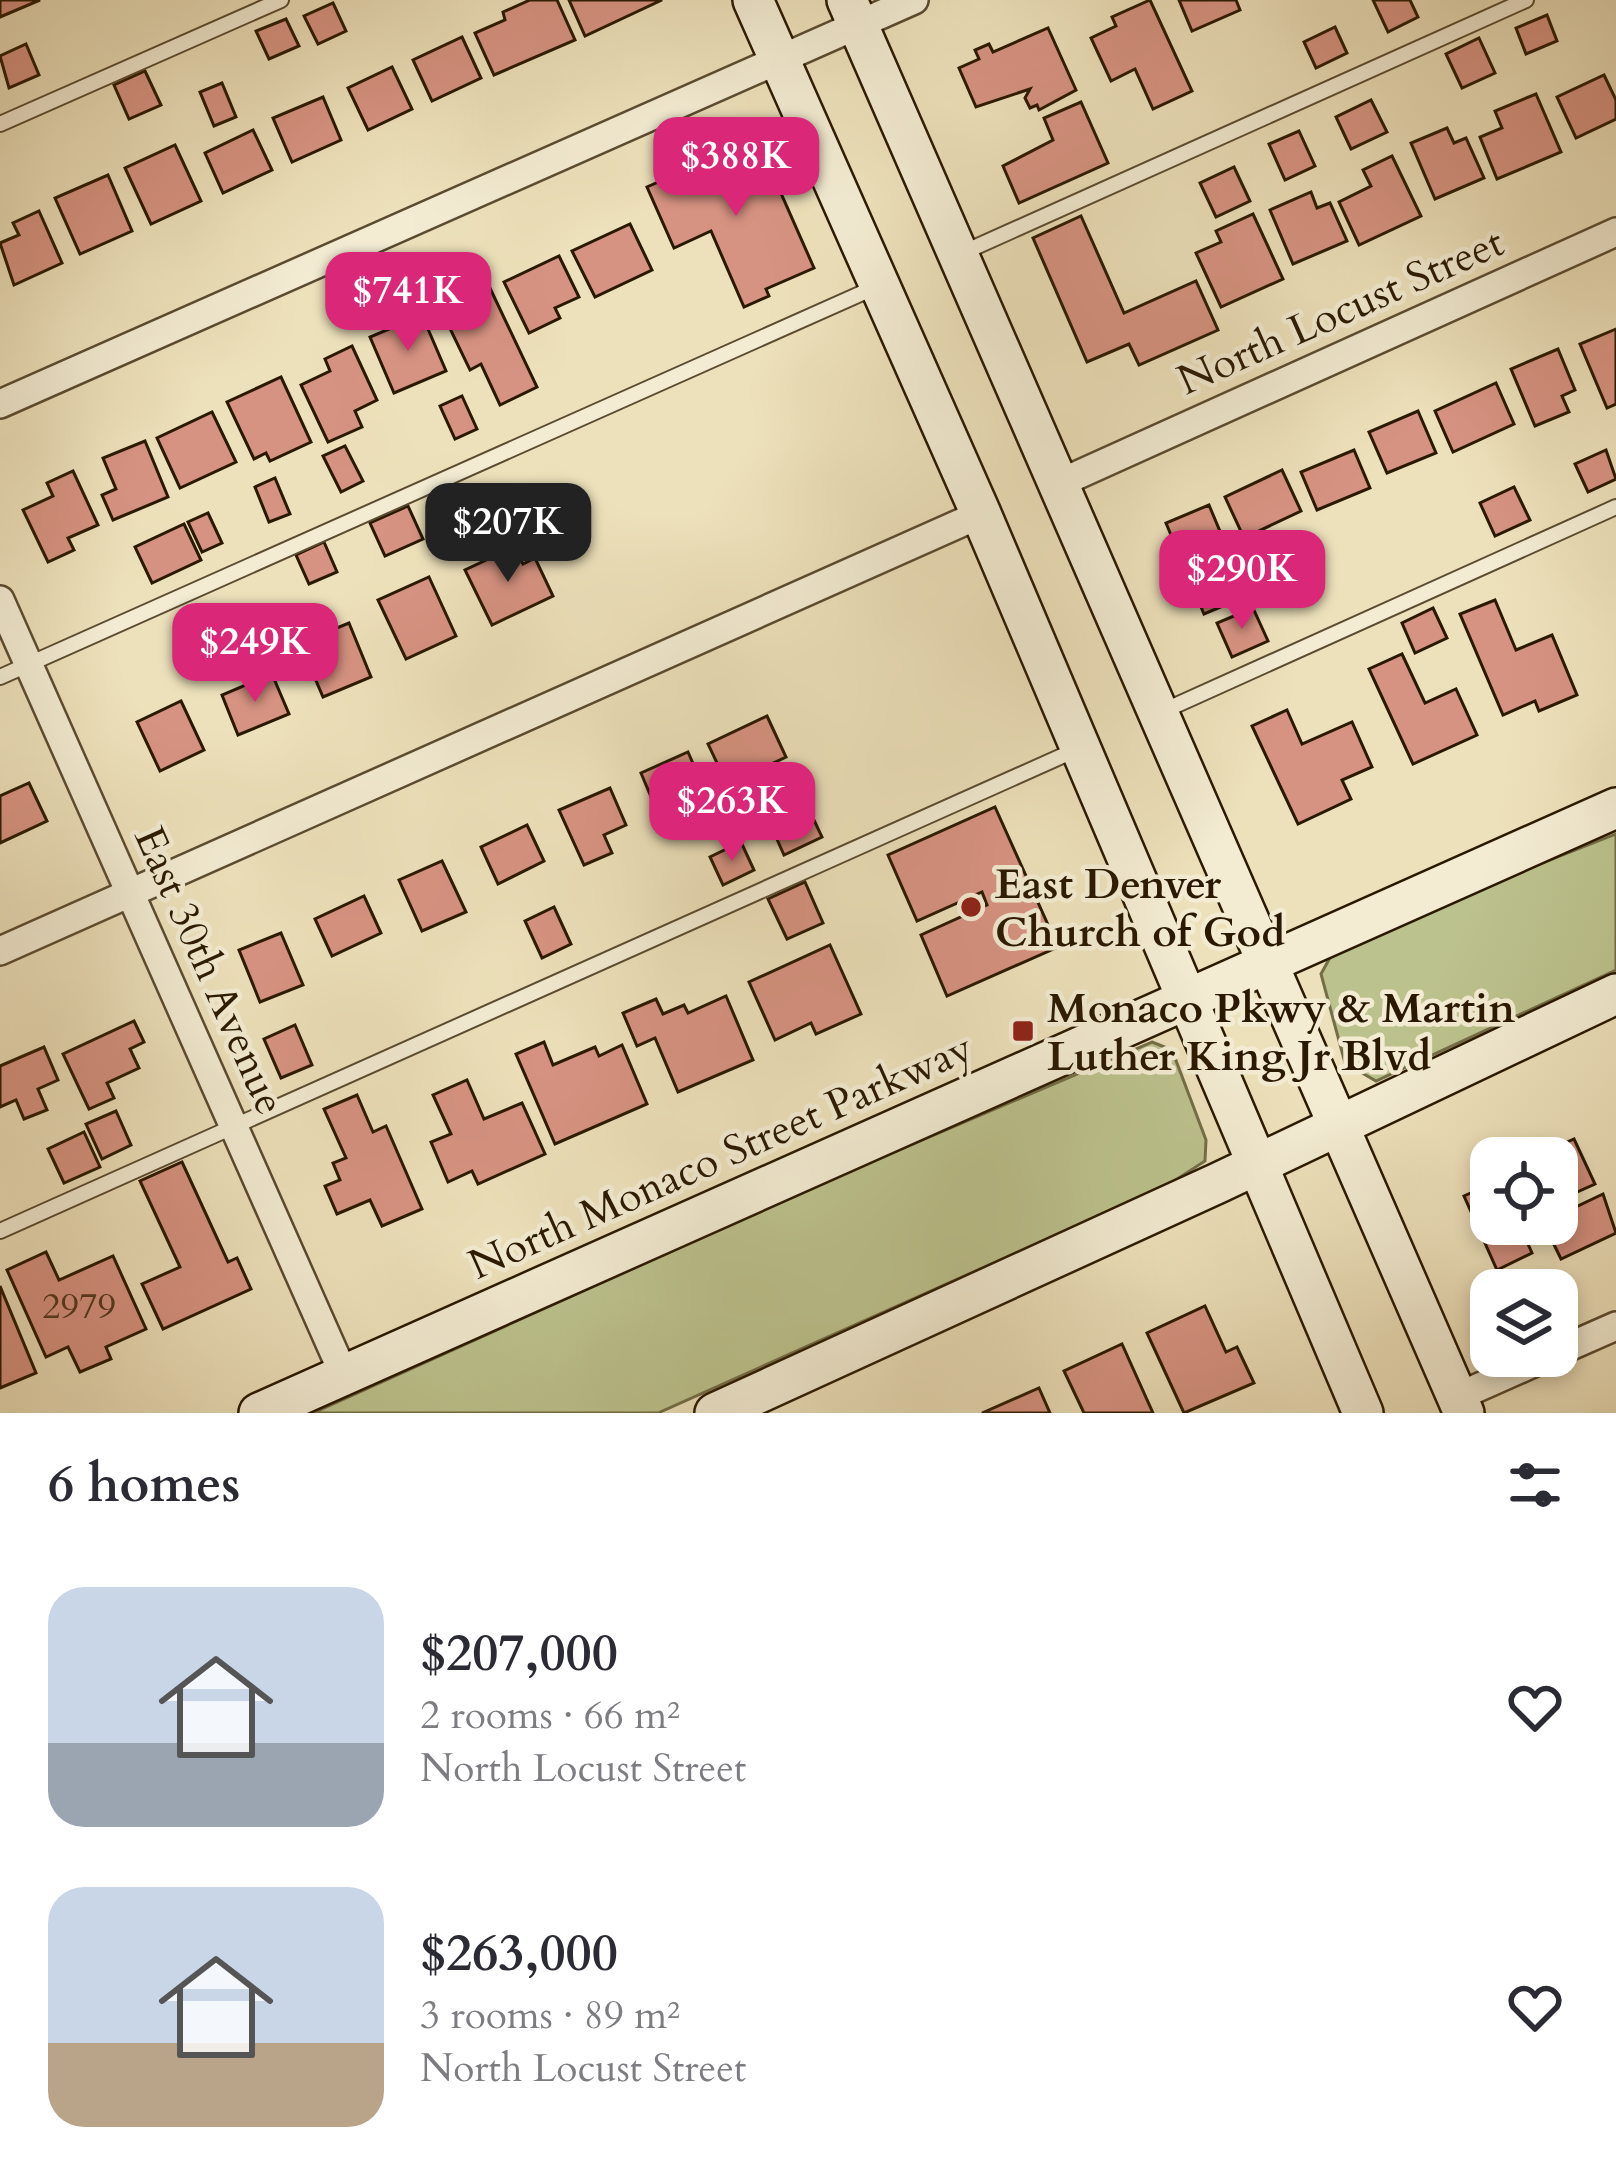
<!DOCTYPE html>
<html lang="en">
<head>
<meta charset="utf-8">
<style>
  body { margin:0; font-family:Cardo,serif; background:#f2f2f3; color:#2b2b33; height:100vh; display:flex; flex-direction:column; font-size:45px; white-space:nowrap }
  * { box-sizing:border-box; margin:0 }
  p { font-size:39px; color:#7c7c81 }
  .icon { flex:none; width:66px; height:66px; fill:none; stroke:currentColor; stroke-width:2; stroke-linecap:round; stroke-linejoin:round }
  .map { position:relative; height:1413px; overflow:hidden }
  .drawer { display:flex; flex-direction:column; background:#fff; flex:1 }
  .drawer>* { flex:none }
  .fabs { position:absolute; left:1470px; top:1137px; display:grid; gap:24px }
  .fabs a { display:grid; place-items:center; width:108px; height:108px; border-radius:24px; background:#fff; box-shadow:0 6px 18px #0003; font-size:60px }
  .price { position:absolute; translate:-50% -102px; padding:0 27px; border-radius:24px; background:#db2777; color:#fff; font-size:39px; line-height:78px; filter:drop-shadow(0 3px 6px #0008) }
  .price::after { content:''; position:absolute; left:50%; top:72px; width:36px; height:27px; margin-left:-18px; background:inherit; clip-path:polygon(0 0,100% 0,50% 100%) }
  .price.current { background:#222; color:#fff }
  ul { padding:0; list-style:none }
  li { display:flex; align-items:center; gap:36px; height:300px; padding:0 48px }
  li span { display:grid; place-items:center; flex:none; width:336px; height:240px; border-radius:36px; color:#555 }
  li>.icon { margin-inline-start:auto }
  span .icon { width:144px; height:144px; fill:#fffc; stroke-width:1 }
  li b { font-size:51px }
  h2 { display:flex; justify-content:space-between; align-items:center; height:144px; padding:0 48px; font-size:51px }
  .map>svg:first-child { display:block }
  .green { fill:#bcc28d; stroke:#736e47; stroke-width:3 }
  .building { fill:#d79382; stroke:#2a1901; stroke-width:3 }
  .lines { fill:none; stroke-linecap:round; stroke-linejoin:round }
  .lane-casing { stroke:#5b4b30; stroke-width:18 }
  .street-casing { stroke:#5b4b30; stroke-width:32 }
  .secondary-casing { stroke:#2a1901; stroke-width:44 }
  .lane { stroke:#f3ecd3; stroke-width:14 }
  .street { stroke:#f3ecd3; stroke-width:27 }
  .secondary { stroke:#f3ecd3; stroke-width:39 }
  .poi-dot { fill:#8f2418; stroke:#f3ecd3; stroke-width:4.5 }
  .labels { text-anchor:middle; stroke-width:9; stroke-linejoin:round; paint-order:stroke }
  .number-label { font-size:36px; fill:#553821 }
  .street-label { font-size:42px; fill:#2a1901; stroke:#f3ecd3 }
  .poi-label { font-size:42px; font-weight:bold; fill:#2a1901; stroke:#f3ecd3; text-anchor:start }
</style>
</head>
<body>
<div class="map">
<svg width="1616" height="1413" viewBox="0 0 1616 1413">
  <rect width="100%" height="100%" fill="#ede1bb"/>
  <filter id="stains"><feTurbulence type="fractalNoise" baseFrequency=".00167" numOctaves="4"/><feColorMatrix values="0 0 0 0 .2 0 0 0 0 .09 0 0 0 0 .02 0 0 0 .5 -.17"/></filter>
  <radialGradient id="worn" r=".72"><stop offset=".6" stop-color="#630" stop-opacity="0"/><stop offset="1" stop-color="#630" stop-opacity=".3"/></radialGradient>
  <g class="green">
    <polygon points="1616,834 1616,970 1376,1081 1345,1063 1321,974 1338,943"/>
    <polygon points="1152,1042 1172,1050 1206,1140 1205,1161 1168,1185 658,1413 313,1413 838,1176"/>
  </g>
  <g class="building">
    <polygon points="0,0 40,0 0,17"/>
    <polygon points="530,0 557,0 575,40 494,75 475,33 505,20 503,12"/>
    <polygon points="569,0 662,0 585,36"/>
    <polygon points="1150,0 1192,91 1153,109 1135,69 1111,81 1091,38 1116,26 1112,17"/>
    <polygon points="1179,0 1236,0 1240,10 1192,31"/>
    <polygon points="1373,0 1410,0 1418,17 1388,32"/>
    <polygon points="333,3 346,31 318,44 304,16"/>
    <polygon points="1547,15 1557,41 1526,54 1516,28"/>
    <polygon points="286,19 299,46 269,59 256,31"/>
    <polygon points="1335,27 1347,53 1316,68 1304,42"/>
    <polygon points="1048,28 1076,90 1039,110 1037,105 1030,108 1025,98 1030,89 976,107 959,68 979,59 975,50 989,44 993,52"/>
    <polygon points="462,37 481,78 432,101 413,60"/>
    <polygon points="1479,38 1495,73 1462,88 1446,54"/>
    <polygon points="26,44 39,75 9,88 0,56"/>
    <polygon points="392,67 412,109 368,130 348,88"/>
    <polygon points="145,71 161,105 129,119 114,85"/>
    <polygon points="1604,75 1616,100 1616,119 1576,138 1557,97"/>
    <polygon points="222,83 236,117 214,126 200,92"/>
    <polygon points="1536,94 1561,152 1497,179 1480,137 1502,128 1495,111"/>
    <polygon points="323,97 341,140 292,162 273,118"/>
    <polygon points="1371,100 1387,132 1351,149 1336,117"/>
    <polygon points="1081,102 1108,163 1019,203 1003,166 1053,140 1044,118"/>
    <polygon points="1447,128 1454,143 1466,138 1484,178 1435,199 1411,143"/>
    <polygon points="253,130 272,170 223,193 205,153"/>
    <polygon points="1299,131 1315,166 1285,180 1269,144"/>
    <polygon points="757,139 814,268 766,289 769,296 744,307 711,231 674,248 647,187"/>
    <polygon points="175,145 201,201 151,224 125,168"/>
    <polygon points="1392,156 1421,216 1359,245 1339,202 1371,186 1363,170"/>
    <polygon points="1234,167 1250,201 1216,217 1200,183"/>
    <polygon points="108,175 132,231 80,254 55,198"/>
    <polygon points="1311,192 1317,208 1330,203 1347,241 1293,264 1270,210"/>
    <polygon points="39,211 62,263 14,285 0,243 19,235 13,223"/>
    <polygon points="1253,214 1283,279 1221,307 1196,253 1221,242 1216,231"/>
    <polygon points="1081,216 1124,313 1196,281 1218,330 1139,365 1129,344 1087,362 1033,238"/>
    <polygon points="630,224 652,270 595,297 572,251"/>
    <polygon points="559,256 579,297 555,308 560,318 529,333 504,282"/>
    <polygon points="489,286 537,387 500,405 481,364 470,370 441,310"/>
    <polygon points="422,315 446,371 394,393 370,337"/>
    <polygon points="1616,329 1616,404 1607,408 1580,344"/>
    <polygon points="352,346 377,400 355,411 362,427 328,442 301,385 330,371 325,359"/>
    <polygon points="1558,349 1575,390 1562,396 1569,412 1535,426 1511,369"/>
    <polygon points="281,377 311,442 270,461 266,453 254,459 227,402"/>
    <polygon points="1496,383 1514,424 1453,452 1435,411"/>
    <polygon points="462,396 477,429 455,439 440,406"/>
    <polygon points="1418,411 1436,453 1387,473 1369,432"/>
    <polygon points="212,412 236,462 180,488 157,438"/>
    <polygon points="145,441 168,497 113,520 102,495 116,489 103,458"/>
    <polygon points="345,446 363,481 341,492 323,456"/>
    <polygon points="1354,450 1370,488 1317,510 1301,472"/>
    <polygon points="1606,450 1616,479 1588,492 1575,464"/>
    <polygon points="1282,470 1301,511 1244,538 1225,497"/>
    <polygon points="73,471 98,525 68,538 74,550 48,562 23,510 53,496 47,483"/>
    <polygon points="275,478 290,514 269,522 255,487"/>
    <polygon points="1514,487 1530,520 1495,536 1480,503"/>
    <polygon points="1209,505 1247,596 1204,614 1166,523"/>
    <polygon points="408,506 423,539 385,556 370,523"/>
    <polygon points="208,513 222,543 202,552 188,522"/>
    <polygon points="184,524 201,560 152,583 135,547"/>
    <polygon points="324,542 337,572 309,584 296,555"/>
    <polygon points="514,547 523,564 535,558 553,596 492,625 465,570"/>
    <polygon points="429,577 456,636 406,659 378,600"/>
    <polygon points="1495,600 1516,650 1552,635 1577,695 1539,711 1535,701 1503,715 1460,614"/>
    <polygon points="1253,608 1268,641 1232,657 1217,623"/>
    <polygon points="1433,608 1447,638 1415,653 1402,623"/>
    <polygon points="349,623 371,677 323,697 300,643"/>
    <polygon points="1402,654 1425,703 1456,689 1477,735 1413,764 1369,669"/>
    <polygon points="272,674 289,714 238,735 222,695"/>
    <polygon points="181,701 204,750 160,771 137,722"/>
    <polygon points="1287,710 1302,744 1352,722 1372,767 1342,780 1351,799 1298,824 1252,726"/>
    <polygon points="767,716 786,757 767,766 774,779 746,792 740,779 727,784 708,744"/>
    <polygon points="688,752 712,807 677,822 670,805 657,811 641,773"/>
    <polygon points="29,783 47,821 0,843 0,796"/>
    <polygon points="610,788 626,825 604,835 612,853 584,865 559,810"/>
    <polygon points="805,801 822,837 784,855 768,819"/>
    <polygon points="995,807 1058,947 947,996 921,935 987,905 982,892 917,921 888,855"/>
    <polygon points="527,825 544,861 498,884 481,847"/>
    <polygon points="741,842 754,870 723,885 710,857"/>
    <polygon points="442,861 466,912 422,931 399,880"/>
    <polygon points="805,882 823,923 787,939 768,899"/>
    <polygon points="364,896 381,933 332,956 315,919"/>
    <polygon points="554,907 571,944 542,958 525,921"/>
    <polygon points="281,933 303,985 260,1002 239,950"/>
    <polygon points="830,945 861,1014 816,1034 811,1023 775,1040 749,982"/>
    <polygon points="726,996 753,1060 678,1092 655,1038 637,1046 623,1013 656,999 663,1014 684,1005 688,1013"/>
    <polygon points="134,1021 144,1042 130,1049 139,1068 107,1083 114,1098 89,1109 63,1054"/>
    <polygon points="295,1025 312,1065 281,1078 264,1039"/>
    <polygon points="544,1042 553,1065 595,1047 599,1056 622,1045 647,1104 555,1144 516,1054"/>
    <polygon points="44,1047 58,1080 38,1089 47,1110 24,1119 16,1100 0,1107 0,1066"/>
    <polygon points="467,1080 484,1119 522,1103 545,1154 478,1184 472,1171 448,1182 431,1142 451,1134 433,1095"/>
    <polygon points="357,1095 373,1132 386,1126 422,1209 382,1226 370,1200 337,1214 325,1186 340,1180 333,1163 346,1158 324,1109"/>
    <polygon points="116,1111 131,1145 102,1159 86,1124"/>
    <polygon points="84,1132 100,1167 64,1183 48,1149"/>
    <polygon points="1574,1139 1595,1184 1557,1201 1557,1158 1532,1158"/>
    <polygon points="182,1162 228,1262 237,1258 251,1289 163,1329 142,1284 180,1267 140,1181"/>
    <polygon points="1491,1184 1491,1224 1519,1224 1532,1253 1497,1270 1464,1196"/>
    <polygon points="1603,1194 1616,1233 1561,1259 1544,1224 1557,1224 1557,1216"/>
    <polygon points="46,1252 59,1280 113,1256 146,1329 106,1347 111,1359 80,1372 68,1347 46,1357 7,1270"/>
    <polygon points="0,1286 36,1373 0,1388"/>
    <polygon points="1205,1306 1226,1352 1237,1347 1254,1383 1184,1413 1147,1333"/>
    <polygon points="1122,1344 1153,1413 1084,1413 1064,1371"/>
    <polygon points="1039,1388 1050,1413 982,1413"/>
  </g>
  <g class="lines">
    <defs>
      <g id="lane">
        <polyline points="0,124 281,0"/>
        <polyline points="960,254 1526,0"/>
        <polyline points="0,677 878,286"/>
        <polyline points="1161,712 1616,507"/>
        <polyline points="0,1231 1080,748"/>
      </g>
      <g id="street">
        <polyline points="0,404 914,0"/>
        <polyline points="1060,483 1616,232"/>
        <polyline points="0,600 344,1375"/>
        <polyline points="0,951 981,514"/>
        <polyline points="1557,1352 1616,1326"/>
        <polyline points="1457,1397 1549,1356"/>
      </g>
      <g id="secondary">
        <polyline points="753,0 981,514 1363,1413"/>
        <polyline points="847,0 1464,1413"/>
        <polyline points="259,1413 1616,808"/>
        <polyline points="715,1413 1218,1183 1616,994"/>
      </g>
    </defs>
    <use href="#lane" class="lane-casing"/>
    <use href="#street" class="street-casing"/>
    <use href="#secondary" class="secondary-casing"/>
    <use href="#lane" class="lane"/>
    <use href="#street" class="street"/>
    <use href="#secondary" class="secondary"/>
  </g>
  <g class="poi-dot">
    <circle cx="971" cy="907" r="12"/>
    <rect x="1011" y="1019" width="24" height="24" rx="6"/>
  </g>
  <g class="labels">
    <g class="number-label">
      <text x="79" y="1318">2979</text>
    </g>
    <g class="street-label">
      <text transform="translate(1340 310) rotate(-24)" y="15">North Locust Street</text>
      <text transform="translate(211 970) rotate(66)" y="15">East 30th Avenue</text>
      <text transform="translate(720 1155) rotate(-24)" y="15">North Monaco Street Parkway</text>
    </g>
    <g class="poi-label">
      <text x="995" y="898">East Denver<tspan x="995" dy="48">Church of God</tspan></text>
      <text x="1047" y="1022">Monaco Pkwy &amp; Martin<tspan x="1047" dy="48">Luther King Jr Blvd</tspan></text>
    </g>
  </g>
  <rect width="100%" height="100%" filter="url(#stains)"/>
  <rect width="100%" height="100%" fill="url(#worn)"/>
</svg>
<div class="fabs">
<a><svg class="icon" aria-label="locate" viewBox="0 0 24 24"><circle cx="12" cy="12" r="6"/><path d="M12 2v4M12 18v4M2 12h4M18 12h4"/></svg></a>
<a><svg class="icon" aria-label="layers" viewBox="0 0 24 24"><path d="M12 4l9 5-9 5-9-5zM3 14l9 5 9-5"/></svg></a>
</div>
<b class="price" style="left:736px;top:219px">$388K</b>
<b class="price" style="left:408px;top:354px">$741K</b>
<b class="price current" style="left:508px;top:585px">$207K</b>
<b class="price" style="left:1242px;top:632px">$290K</b>
<b class="price" style="left:255px;top:705px">$249K</b>
<b class="price" style="left:732px;top:864px">$263K</b>
</div>
<section class="drawer">
<h2>6 homes<svg class="icon" aria-label="filters" viewBox="0 0 24 24"><path d="M4 7h16M4 17h16"/><circle cx="9" cy="7" r="2"/><circle cx="15" cy="17" r="2"/></svg></h2>
<ul>
<li><span style="background:linear-gradient(#c9d6e8 65%,#9aa5b1 0)"><svg class="icon" aria-label="home" viewBox="0 0 24 24"><path d="M3 11l9-7 9 7M6 9v11h12V9"/></svg></span><div><b>$207,000</b><p>2 rooms · 66 m²</p><p>North Locust Street</p></div><svg class="icon" aria-label="heart" viewBox="0 0 24 24"><path d="M12 20l-8-8c-3-5 5-10 8-4 3-6 11-1 8 4z"/></svg></li>
<li><span style="background:linear-gradient(#c9d6e8 65%,#b9a48a 0)"><svg class="icon" aria-label="home" viewBox="0 0 24 24"><path d="M3 11l9-7 9 7M6 9v11h12V9"/></svg></span><div><b>$263,000</b><p>3 rooms · 89 m²</p><p>North Locust Street</p></div><svg class="icon" aria-label="heart" viewBox="0 0 24 24"><path d="M12 20l-8-8c-3-5 5-10 8-4 3-6 11-1 8 4z"/></svg></li>
</ul>
</section>
</body>
</html>
